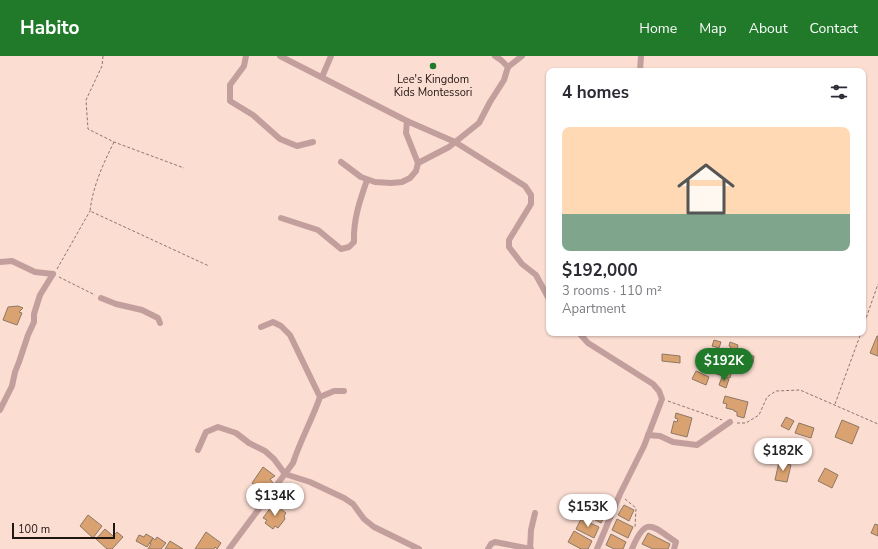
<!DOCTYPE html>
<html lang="en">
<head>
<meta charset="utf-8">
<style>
  body { margin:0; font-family:"Nunito Sans",sans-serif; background:#f2f2f3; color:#2b2b33; height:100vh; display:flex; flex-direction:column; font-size:15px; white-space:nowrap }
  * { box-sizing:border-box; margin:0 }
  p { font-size:13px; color:#7c7c81 }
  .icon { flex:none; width:22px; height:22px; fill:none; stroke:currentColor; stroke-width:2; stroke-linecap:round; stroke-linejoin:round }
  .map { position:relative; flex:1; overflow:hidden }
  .side { position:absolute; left:546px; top:12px; width:320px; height:268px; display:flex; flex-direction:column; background:#fff; border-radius:8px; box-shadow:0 1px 3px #0004 }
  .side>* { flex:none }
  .scale { position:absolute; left:12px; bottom:10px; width:103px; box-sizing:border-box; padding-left:4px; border:2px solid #201612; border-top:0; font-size:11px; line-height:14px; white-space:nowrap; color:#201612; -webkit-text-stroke:3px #fbddd2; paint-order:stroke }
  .price { position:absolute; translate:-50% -34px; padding:0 9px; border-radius:14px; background:#fff; color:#222; font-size:13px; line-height:26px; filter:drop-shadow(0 1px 2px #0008) }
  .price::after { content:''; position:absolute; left:50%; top:24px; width:12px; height:9px; margin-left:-6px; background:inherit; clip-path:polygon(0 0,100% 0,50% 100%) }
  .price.current { background:#207a2a; color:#fff }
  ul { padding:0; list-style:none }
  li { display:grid; align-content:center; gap:8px; height:212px; padding:0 16px }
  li+li { border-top:1px solid #e1e1e2 }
  li span { display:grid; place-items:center; height:124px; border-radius:8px; color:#555 }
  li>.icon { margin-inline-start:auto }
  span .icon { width:72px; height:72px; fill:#fffc; stroke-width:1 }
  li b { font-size:17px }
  h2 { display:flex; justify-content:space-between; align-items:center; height:48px; padding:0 16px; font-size:17px }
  header { display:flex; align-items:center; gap:24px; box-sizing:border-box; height:56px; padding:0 20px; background:#207a2a; color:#fff }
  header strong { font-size:19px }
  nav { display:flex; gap:22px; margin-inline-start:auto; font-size:14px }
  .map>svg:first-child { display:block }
  .building { fill:#daa270; stroke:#8c7866 }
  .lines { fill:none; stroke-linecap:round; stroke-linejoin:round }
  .path { stroke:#8b7770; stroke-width:1; stroke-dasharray:3 2; stroke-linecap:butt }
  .street { stroke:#c29f9d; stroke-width:6 }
  .poi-dot { fill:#207a2a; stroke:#fbddd2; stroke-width:1.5 }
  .labels { text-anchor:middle; stroke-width:3; stroke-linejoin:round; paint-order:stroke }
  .poi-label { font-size:11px; fill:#201612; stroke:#fbddd2 }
</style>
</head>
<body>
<header>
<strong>Habito</strong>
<nav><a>Home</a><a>Map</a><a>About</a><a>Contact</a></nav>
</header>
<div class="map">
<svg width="878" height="493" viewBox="0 0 878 493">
  <rect width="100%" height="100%" fill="#fbddd2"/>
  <g class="building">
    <polygon points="18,250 23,252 19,256 22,257 17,269 3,264 8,251"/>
    <polygon points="877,280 878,280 878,300 870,297"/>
    <polygon points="714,284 721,286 719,292 712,290"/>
    <polygon points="730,286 738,289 735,304 728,302 731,291 729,290"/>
    <polygon points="662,298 680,300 680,307 662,305"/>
    <polygon points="745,299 754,300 753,307 744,306"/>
    <polygon points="715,309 732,314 730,322 713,317"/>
    <polygon points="696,315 709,321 706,329 692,323"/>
    <polygon points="722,321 729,323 726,332 719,329"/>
    <polygon points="725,340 748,346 744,362 737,360 737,356 734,355 734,354 726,352 727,348 723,347"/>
    <polygon points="676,357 692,362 687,381 671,377 674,365 677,366 678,363 675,362"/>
    <polygon points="786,361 794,365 789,374 781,370"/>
    <polygon points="842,364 859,371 852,388 835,381"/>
    <polygon points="799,367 814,372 811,382 795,377"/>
    <polygon points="765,383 781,391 772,408 756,399"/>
    <polygon points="779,406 791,409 787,426 775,424"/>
    <polygon points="263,411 275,420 270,423 273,427 267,432 265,432 263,435 252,427"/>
    <polygon points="825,412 838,419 832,432 818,425"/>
    <polygon points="274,447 286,457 284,460 285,463 278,472 275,470 273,473 265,467 267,464 263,462"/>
    <polygon points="624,449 634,454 629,465 618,459"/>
    <polygon points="593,451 606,457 601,467 588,460"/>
    <polygon points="88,459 102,470 93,482 80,470"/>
    <polygon points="581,463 599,471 594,482 576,473"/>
    <polygon points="617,463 633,471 628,482 612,474"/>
    <polygon points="875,468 878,469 878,480 871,477"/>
    <polygon points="105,473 113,480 117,476 123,481 112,493 107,493 96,483"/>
    <polygon points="574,475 592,485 588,493 581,493 568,486"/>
    <polygon points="206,476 221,487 217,493 215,491 214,493 195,493"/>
    <polygon points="648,477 670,488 668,493 653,493 642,488"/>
    <polygon points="146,478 153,482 147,491 136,485 139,479 144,481"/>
    <polygon points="611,478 626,486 623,493 614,493 606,489"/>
    <polygon points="157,481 166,487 161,493 148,493 151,488 150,487 153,482 155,484"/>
    <polygon points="170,485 183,493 165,493"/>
  </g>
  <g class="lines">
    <g class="path">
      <polyline points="103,0 102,10 86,44 88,73 114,86 184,112"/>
      <path d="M114,86C103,108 93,130 90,155L209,210"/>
      <polyline points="57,213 90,155"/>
      <polyline points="59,221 95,239"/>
      <polyline points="863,271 878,228"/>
      <polyline points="668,345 722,364"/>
      <polyline points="835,348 861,277"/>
      <polyline points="737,367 746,367 759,359 767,341 776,335 800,334 878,368"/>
      <polyline points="625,443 636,452 635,472"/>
    </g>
    <g class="street">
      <polyline points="246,0 244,10 230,29 230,45 253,59 280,83 297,90 313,86"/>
      <polyline points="280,0 407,65 455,86 525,130 531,139 531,148 509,184 509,191 522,208 536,219 549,243"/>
      <polyline points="508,11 522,0"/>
      <polyline points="640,15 641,0"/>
      <polyline points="322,21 331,0"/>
      <polyline points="341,106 361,121 375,126 391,127 402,126 410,122 416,115 418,107 406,77 407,65"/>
      <polyline points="418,107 449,91 479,67 490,46 504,24 508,11 501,4 495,0"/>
      <path d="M281,162L318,174L341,193L349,191L354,186C353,164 360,144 367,124"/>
      <polyline points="0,206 12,205 35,216 53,218"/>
      <polyline points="101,242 116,248 142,254 158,262 160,267"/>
      <polyline points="261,271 273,266 281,270 290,279 320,341"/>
      <polyline points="579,277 588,287 653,328 659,335 662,343 644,390 620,438 597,493"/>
      <polyline points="0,354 12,330 15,316 19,306 28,279 34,266 34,258 40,239 53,218"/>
      <polyline points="648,379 660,380 673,386 697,389 730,366"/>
      <polyline points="198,394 206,376 218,371 236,377 249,387 265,395 274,403 285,418 310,426 344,442 353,448 364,463 374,471 419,493"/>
      <path d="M229,493L293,407C300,385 312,364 320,341L334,335H344"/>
      <polyline points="488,493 491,488 495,486 531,493"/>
      <polyline points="530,493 531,474 535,457"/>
      <path d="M632,493C646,459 652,470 676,486L674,493"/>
    </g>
  </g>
  <circle class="poi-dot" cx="433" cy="10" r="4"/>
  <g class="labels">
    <g class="poi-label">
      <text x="433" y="27">Lee's Kingdom<tspan x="433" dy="13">Kids Montessori</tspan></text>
    </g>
  </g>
</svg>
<div class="scale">100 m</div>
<b class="price current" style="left:724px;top:326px">$192K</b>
<b class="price" style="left:783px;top:416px">$182K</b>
<b class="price" style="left:275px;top:461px">$134K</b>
<b class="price" style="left:588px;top:472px">$153K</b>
<section class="side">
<h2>4 homes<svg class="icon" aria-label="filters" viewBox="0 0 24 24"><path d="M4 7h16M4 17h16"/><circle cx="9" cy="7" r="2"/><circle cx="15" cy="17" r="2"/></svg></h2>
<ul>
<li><span style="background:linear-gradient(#ffd9b3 70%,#7fa58c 0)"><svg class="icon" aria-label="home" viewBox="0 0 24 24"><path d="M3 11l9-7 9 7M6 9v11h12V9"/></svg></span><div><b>$192,000</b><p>3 rooms · 110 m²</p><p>Apartment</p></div></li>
</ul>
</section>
</div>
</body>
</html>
